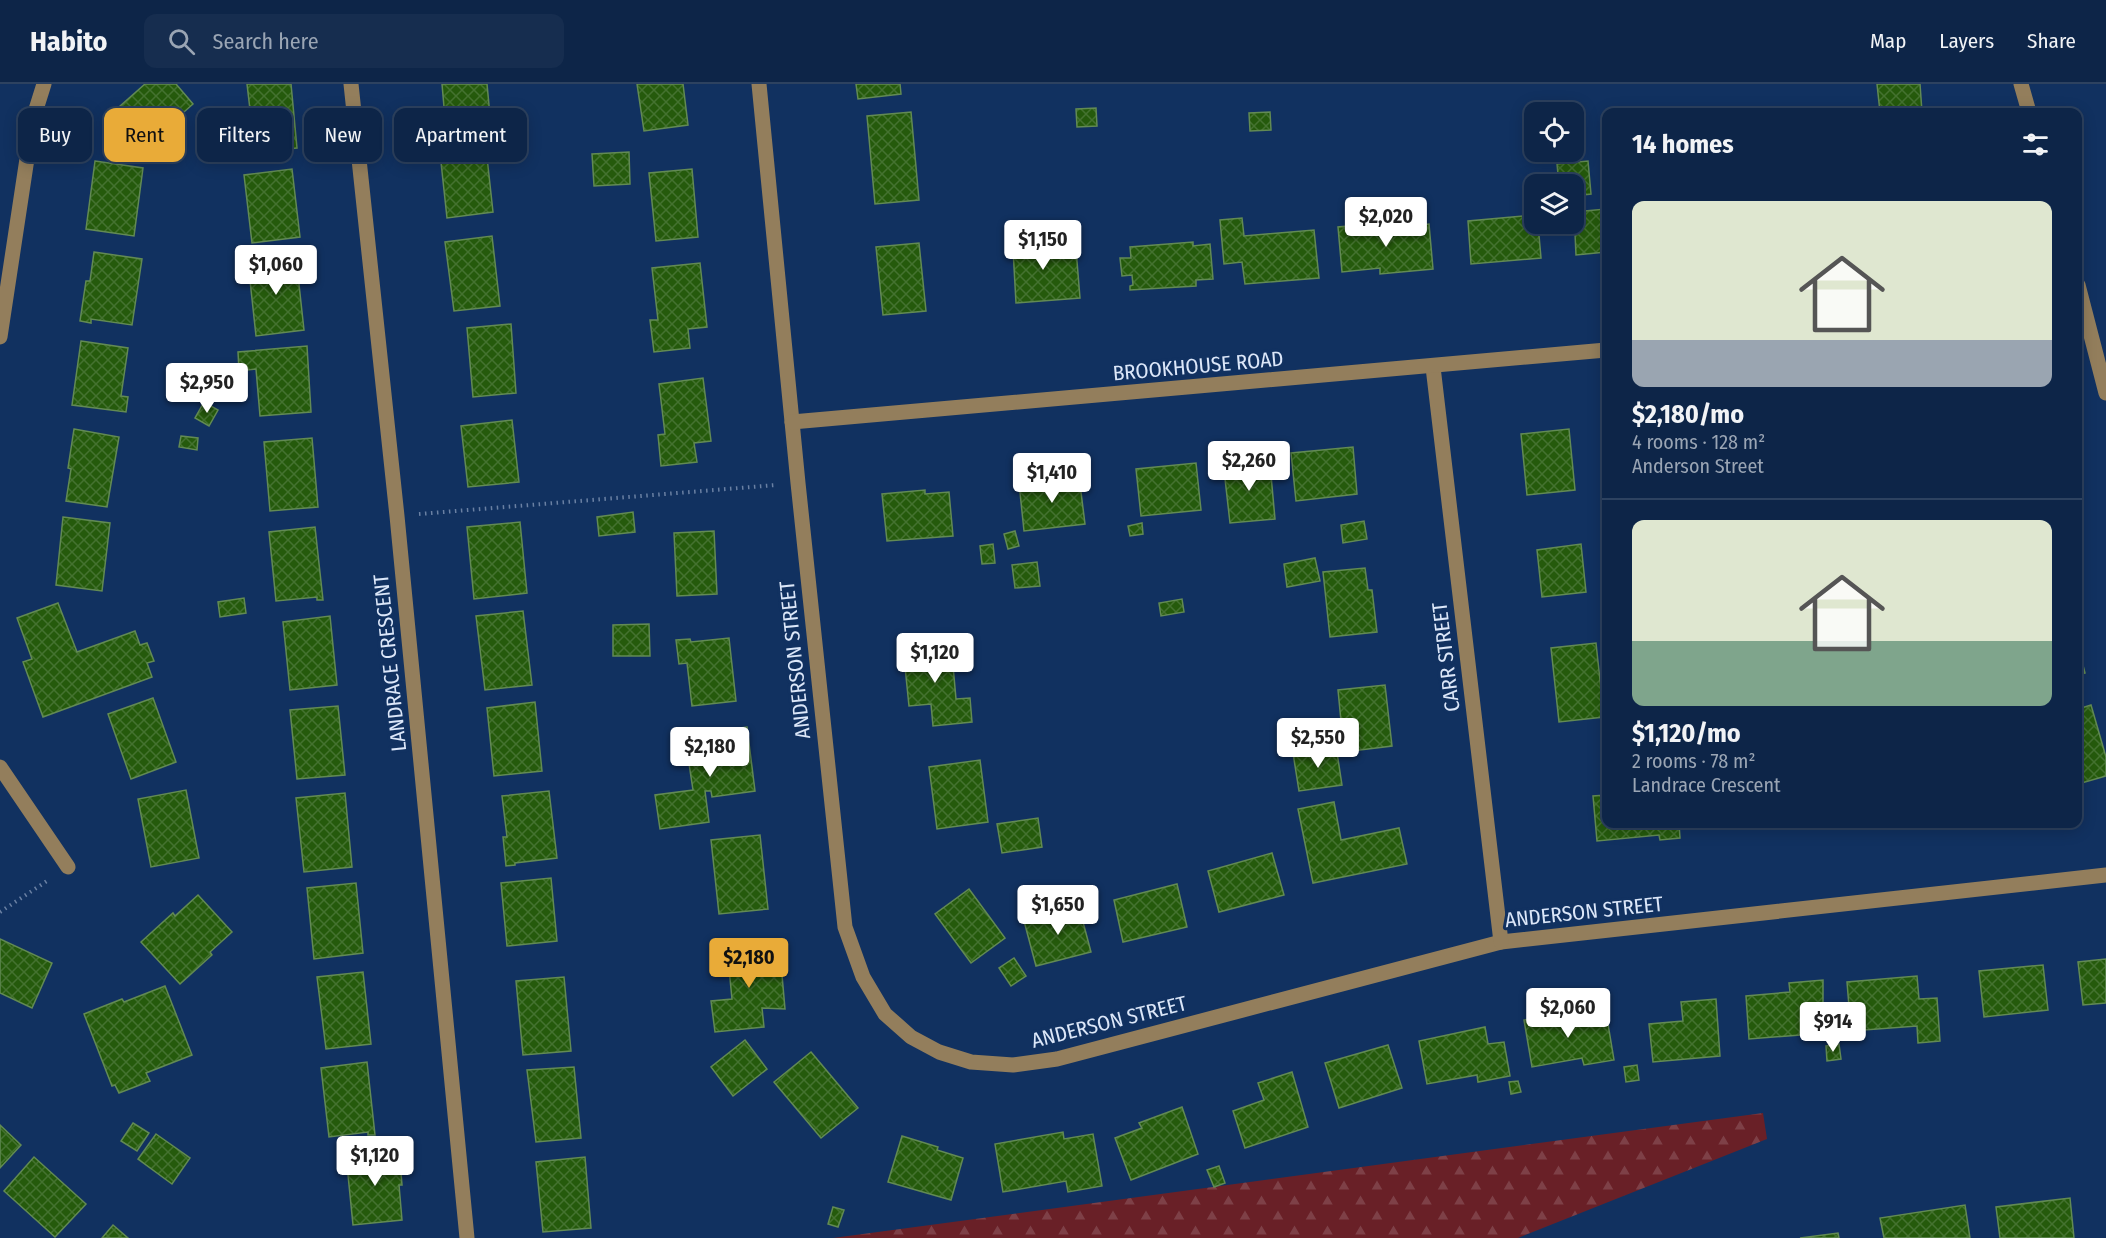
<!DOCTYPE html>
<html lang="en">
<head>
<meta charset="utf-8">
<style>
  body { margin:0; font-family:"Fira Sans Condensed",sans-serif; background:#162d4f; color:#f1f3f6; height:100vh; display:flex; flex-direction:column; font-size:22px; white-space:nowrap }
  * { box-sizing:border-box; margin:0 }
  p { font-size:20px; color:#9aa5b4 }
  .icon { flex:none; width:33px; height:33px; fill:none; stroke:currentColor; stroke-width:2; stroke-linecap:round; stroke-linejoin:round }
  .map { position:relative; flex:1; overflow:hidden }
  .side { position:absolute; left:1602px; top:24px; width:480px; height:720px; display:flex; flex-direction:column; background:#0d2548; border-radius:12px; box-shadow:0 3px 15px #0003,0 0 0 2px #2d4260 }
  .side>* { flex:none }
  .top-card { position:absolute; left:18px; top:24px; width:570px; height:54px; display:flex; gap:12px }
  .buttons { position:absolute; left:1524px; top:18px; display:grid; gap:12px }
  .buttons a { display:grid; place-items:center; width:60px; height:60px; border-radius:12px; background:#0d2548; box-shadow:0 3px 15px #0003,0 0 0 2px #2d4260; font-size:30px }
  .price { position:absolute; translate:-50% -51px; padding:0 14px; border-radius:6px; background:#fff; color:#222; font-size:20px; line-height:39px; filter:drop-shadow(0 2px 3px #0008) }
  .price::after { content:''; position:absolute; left:50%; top:36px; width:18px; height:14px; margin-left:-9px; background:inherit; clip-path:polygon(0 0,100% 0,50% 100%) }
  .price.current { background:#e9ab38; color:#111 }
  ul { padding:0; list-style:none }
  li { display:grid; align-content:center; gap:12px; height:318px; padding:0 30px }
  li+li { border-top:2px solid #2d4260 }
  li span { display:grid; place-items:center; height:186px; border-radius:12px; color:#555 }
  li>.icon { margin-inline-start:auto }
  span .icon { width:108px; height:108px; fill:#fffc; stroke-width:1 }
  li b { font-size:26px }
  h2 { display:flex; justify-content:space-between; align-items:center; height:72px; padding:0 30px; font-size:26px }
  .pill { padding:0 21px; border-radius:12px; background:#0d2548; box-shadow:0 3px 15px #0003,0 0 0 2px #2d4260; font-size:21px; line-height:54px }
  .pill.current { background:#e9ab38; color:#111 }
  header { display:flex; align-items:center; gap:36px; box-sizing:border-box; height:84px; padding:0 30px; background:#0d2548; border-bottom:2px solid #2d4260 }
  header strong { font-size:28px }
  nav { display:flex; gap:33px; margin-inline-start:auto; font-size:21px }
  .search { width:420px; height:54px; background:#162d4f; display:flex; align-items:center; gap:15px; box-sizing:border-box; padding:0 21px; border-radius:12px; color:#9aa5b4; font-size:22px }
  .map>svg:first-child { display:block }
  .forest { fill:url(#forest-firs) }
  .building { fill:url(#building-cross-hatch); stroke:#628a54; stroke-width:1.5 }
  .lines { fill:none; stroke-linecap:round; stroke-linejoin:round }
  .path { stroke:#6a80a3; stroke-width:4; stroke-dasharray:1.5 4.5; stroke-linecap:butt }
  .minor { stroke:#937e5c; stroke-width:15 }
  .labels { text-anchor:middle; stroke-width:6; stroke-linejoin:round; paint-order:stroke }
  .street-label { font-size:21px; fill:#dce7f9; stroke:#113160 }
</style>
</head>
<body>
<header>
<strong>Habito</strong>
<div class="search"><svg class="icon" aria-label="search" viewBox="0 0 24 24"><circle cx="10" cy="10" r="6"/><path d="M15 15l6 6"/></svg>Search here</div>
<nav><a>Map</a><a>Layers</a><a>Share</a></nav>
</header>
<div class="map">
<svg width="2106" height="1154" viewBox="0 0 2106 1154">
  <defs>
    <pattern id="forest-firs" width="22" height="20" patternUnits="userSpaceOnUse" patternTransform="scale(1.5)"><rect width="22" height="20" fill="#692027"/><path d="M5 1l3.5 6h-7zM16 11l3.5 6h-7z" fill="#7e4047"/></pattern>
    <pattern id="building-cross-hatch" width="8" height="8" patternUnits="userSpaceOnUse" patternTransform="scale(1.5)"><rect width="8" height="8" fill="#255a0c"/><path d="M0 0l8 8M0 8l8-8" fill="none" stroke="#447230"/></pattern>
  </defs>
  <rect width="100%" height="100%" fill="#113160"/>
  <polygon class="forest" points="1763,1029 1767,1055 1518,1154 833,1154"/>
  <g class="building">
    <polygon points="145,0 176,0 193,20 142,65 111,30"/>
    <polygon points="247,0 291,0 297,64 255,68"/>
    <polygon points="442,0 487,0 491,42 446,46"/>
    <polygon points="637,0 683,0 688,41 644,47"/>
    <polygon points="856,0 900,0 901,10 858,15"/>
    <polygon points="1877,0 1920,0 1922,28 1880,28"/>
    <polygon points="1096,24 1097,42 1077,43 1076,25"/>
    <polygon points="911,28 919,116 875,120 867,32"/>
    <polygon points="1270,28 1271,46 1250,47 1249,29"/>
    <polygon points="486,64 493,128 447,134 440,69"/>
    <polygon points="629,68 630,100 594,102 592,70"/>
    <polygon points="95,77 143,84 134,152 86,145"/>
    <polygon points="1588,77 1591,110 1574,112 1574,100 1559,100 1557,80"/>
    <polygon points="292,85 300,153 252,159 244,91"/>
    <polygon points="692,85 698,153 656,157 649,89"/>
    <polygon points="1606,125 1606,168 1576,171 1574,128"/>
    <polygon points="1534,131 1534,140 1538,140 1541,174 1471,180 1468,137"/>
    <polygon points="1242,134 1244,152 1314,146 1319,194 1245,200 1242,178 1224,180 1220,136"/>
    <polygon points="1378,139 1379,145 1429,140 1433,185 1380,190 1380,184 1342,188 1338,143"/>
    <polygon points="1036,146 1038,168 1076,165 1080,214 1016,219 1012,147"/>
    <polygon points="492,152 500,222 454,227 445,158"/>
    <polygon points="1193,158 1193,162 1210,160 1213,195 1196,196 1196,202 1130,206 1130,202 1133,201 1132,191 1122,192 1120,174 1131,174 1130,163"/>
    <polygon points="919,159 926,227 883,231 876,163"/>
    <polygon points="94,168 142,175 132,241 91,235 91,239 80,237 86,197 90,197"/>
    <polygon points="296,173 304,246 256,252 248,178"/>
    <polygon points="700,179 707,243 688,245 690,264 654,268 650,236 658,236 652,184"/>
    <polygon points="511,240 516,309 473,313 467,244"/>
    <polygon points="81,257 128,264 121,312 128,313 126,328 72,321"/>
    <polygon points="307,262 311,328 260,332 256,285 239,287 238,268"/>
    <polygon points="703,294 711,357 694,359 697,378 661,382 658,351 665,350 659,300"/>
    <polygon points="204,318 218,326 209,342 195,334"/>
    <polygon points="512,336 519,398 468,403 461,342"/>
    <polygon points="74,345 119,353 107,423 66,417 71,385 68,384"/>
    <polygon points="1569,345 1575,406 1527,411 1521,350"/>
    <polygon points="181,352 198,354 197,366 179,363"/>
    <polygon points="312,354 318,423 270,427 264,358"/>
    <polygon points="1353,363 1357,410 1296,417 1291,369"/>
    <polygon points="1237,375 1238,383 1270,380 1275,435 1230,439 1223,377"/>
    <polygon points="1196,379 1201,426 1141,432 1136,385"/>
    <polygon points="1606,383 1606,397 1603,397 1602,384"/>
    <polygon points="1079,392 1085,440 1024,447 1019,399"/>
    <polygon points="925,406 925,410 949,408 953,452 887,457 882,410"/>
    <polygon points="633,428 635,448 599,452 597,433"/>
    <polygon points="63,433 110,439 102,507 56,501"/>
    <polygon points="1364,437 1367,455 1343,459 1341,441"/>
    <polygon points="520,438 527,509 474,515 467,443"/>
    <polygon points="1142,439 1143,450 1130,452 1128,442"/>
    <polygon points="315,443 323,516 317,516 317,513 276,517 269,448"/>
    <polygon points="714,447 717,510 677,512 674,449"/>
    <polygon points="1015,447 1019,462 1008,465 1004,450"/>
    <polygon points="993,460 995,479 982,480 980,462"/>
    <polygon points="1581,460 1586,508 1542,513 1537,466"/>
    <polygon points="1315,474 1320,497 1287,503 1284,480"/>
    <polygon points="1037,478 1040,502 1015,504 1012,481"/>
    <polygon points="1365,484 1368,506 1372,506 1377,548 1330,553 1323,488"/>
    <polygon points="244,514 246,529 220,533 218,518"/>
    <polygon points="1182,515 1184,528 1161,532 1159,519"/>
    <polygon points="58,519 77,568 135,547 140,561 147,559 154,577 147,579 152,593 43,633 23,578 32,575 17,534"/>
    <polygon points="523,527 532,601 485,606 476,532"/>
    <polygon points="330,532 337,601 290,606 283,538"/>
    <polygon points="649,540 650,572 613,572 613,541"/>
    <polygon points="729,554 736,617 692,622 687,579 679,580 676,556 690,555 691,558"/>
    <polygon points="951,559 956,615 970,614 972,638 933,642 931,620 909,622 903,563"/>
    <polygon points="1596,559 1604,633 1559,638 1551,564"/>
    <polygon points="2078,562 2085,589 2078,591"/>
    <polygon points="1385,601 1392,662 1344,668 1338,606"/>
    <polygon points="153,614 176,678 131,695 108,630"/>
    <polygon points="535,618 542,687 494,692 487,624"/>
    <polygon points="2091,621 2106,673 2106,692 2078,700 2078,625"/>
    <polygon points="338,622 345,691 297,695 290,626"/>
    <polygon points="747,643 755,707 712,713 711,707 705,707 709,738 660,745 655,711 693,706 688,673 705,671 702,649"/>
    <polygon points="1336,662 1342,701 1299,707 1293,669"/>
    <polygon points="980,676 988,738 937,745 929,683"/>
    <polygon points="186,706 199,774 151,783 138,715"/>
    <polygon points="549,707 557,774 515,779 515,781 506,782 503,753 507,753 502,712"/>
    <polygon points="345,709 352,783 304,788 296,714"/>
    <polygon points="1606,711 1606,740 1679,740 1680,754 1660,756 1659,751 1597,757 1593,712"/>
    <polygon points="1334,718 1341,756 1399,744 1407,780 1313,799 1298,725"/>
    <polygon points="1038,734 1042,763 1002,769 997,740"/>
    <polygon points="760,751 768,825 719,830 711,756"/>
    <polygon points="1272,769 1284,811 1219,828 1208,787"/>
    <polygon points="551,794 557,857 507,862 501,799"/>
    <polygon points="356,799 363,869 314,875 307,804"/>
    <polygon points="1177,800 1187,843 1123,858 1114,816"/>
    <polygon points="969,805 1005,854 971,879 935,830"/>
    <polygon points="198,811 232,848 210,868 212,871 180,900 141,858 173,829 175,832"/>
    <polygon points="1079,823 1091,868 1036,882 1024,837"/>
    <polygon points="0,855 52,879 32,924 0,909"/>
    <polygon points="772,859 775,892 782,891 785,925 762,924 764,943 715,948 711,917 732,915 727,864"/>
    <polygon points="1014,874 1026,892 1011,902 999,884"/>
    <polygon points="2106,875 2106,919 2083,921 2078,878"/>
    <polygon points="2043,881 2048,926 1984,933 1979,887"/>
    <polygon points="363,888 371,960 326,965 317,893"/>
    <polygon points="1917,892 1919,915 1937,914 1940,957 1918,959 1917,942 1851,947 1847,898"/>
    <polygon points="564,893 571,967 523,971 516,897"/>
    <polygon points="1823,896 1823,924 1831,923 1832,942 1825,943 1826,949 1749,955 1746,912 1790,908 1789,899"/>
    <polygon points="165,902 192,971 146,989 150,997 119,1009 115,1001 112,1002 84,930 122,915 124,918"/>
    <polygon points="1716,915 1720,972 1653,978 1649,940 1683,937 1681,918"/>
    <polygon points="1588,925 1591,943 1608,940 1614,976 1584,981 1582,974 1532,983 1524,936"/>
    <polygon points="1485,943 1488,960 1504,958 1510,992 1478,998 1477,991 1427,1000 1419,957"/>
    <polygon points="745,956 767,985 733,1012 711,983"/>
    <polygon points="1839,960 1841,975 1827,977 1826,962"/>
    <polygon points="1388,961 1402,1004 1339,1024 1325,979"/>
    <polygon points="811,968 858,1024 821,1054 774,998"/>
    <polygon points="367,978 375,1051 368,1051 368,1048 329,1053 321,984"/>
    <polygon points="1637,981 1639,996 1626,998 1624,983"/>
    <polygon points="574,983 581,1054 536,1058 527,986"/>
    <polygon points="1292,988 1308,1043 1245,1064 1233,1027 1264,1016 1258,999"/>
    <polygon points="1518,997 1521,1008 1511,1010 1509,998"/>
    <polygon points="1182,1023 1198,1070 1131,1096 1115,1054 1142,1044 1139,1039"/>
    <polygon points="133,1039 149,1049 137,1067 121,1057"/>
    <polygon points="0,1041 21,1061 0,1084"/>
    <polygon points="1063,1048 1064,1055 1093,1050 1102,1102 1068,1108 1066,1097 1003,1108 995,1060"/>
    <polygon points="156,1050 190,1074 172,1100 138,1075"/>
    <polygon points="902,1052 938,1063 937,1066 963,1074 951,1116 888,1098"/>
    <polygon points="399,1065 402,1101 399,1101 402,1136 353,1141 346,1071"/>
    <polygon points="34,1073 86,1120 55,1153 4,1107"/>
    <polygon points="585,1073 591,1144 543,1148 536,1078"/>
    <polygon points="1219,1082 1225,1099 1214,1103 1207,1086"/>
    <polygon points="2070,1114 2074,1154 2000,1154 1996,1123"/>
    <polygon points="1965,1121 1970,1154 1884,1154 1880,1134"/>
    <polygon points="833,1123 844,1126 838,1143 828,1140"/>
    <polygon points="113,1141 128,1154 102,1154"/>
    <polygon points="1838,1149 1839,1154 1800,1154"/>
  </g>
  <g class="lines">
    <g class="path">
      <polyline points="419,430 776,401"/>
      <polyline points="0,828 50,795"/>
    </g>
    <g class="minor">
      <polyline points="351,0 397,432 467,1154"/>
      <polyline points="759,0 798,399 845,843 863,893 885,930 911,953 939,968 971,978 1013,981 1057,975 1501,858 2106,791"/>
      <polyline points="2021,0 2029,28"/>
      <polyline points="2078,201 2106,309"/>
      <polyline points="0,253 33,35 44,0"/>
      <polyline points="1433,283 1501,858"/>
      <polyline points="792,338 1606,266"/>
      <polyline points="0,683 68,783"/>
    </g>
  </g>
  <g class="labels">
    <g class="street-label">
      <text transform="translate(1198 282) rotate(-5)" y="7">BROOKHOUSE ROAD</text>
      <text transform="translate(1446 573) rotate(-97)" y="7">CARR STREET</text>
      <text transform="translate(795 576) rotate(-96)" y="7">ANDERSON STREET</text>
      <text transform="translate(390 579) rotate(-96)" y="7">LANDRACE CRESCENT</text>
      <text transform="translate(1584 828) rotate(-6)" y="7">ANDERSON STREET</text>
      <text transform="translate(1109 938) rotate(-14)" y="7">ANDERSON STREET</text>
    </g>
  </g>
</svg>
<div class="buttons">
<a><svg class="icon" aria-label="locate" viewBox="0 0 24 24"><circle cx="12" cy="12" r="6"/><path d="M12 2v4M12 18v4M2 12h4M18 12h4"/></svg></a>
<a><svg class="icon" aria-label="layers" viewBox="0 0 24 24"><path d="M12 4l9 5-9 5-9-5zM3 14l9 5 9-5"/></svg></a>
</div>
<b class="price" style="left:1386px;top:164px">$2,020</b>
<b class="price" style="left:1043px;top:187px">$1,150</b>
<b class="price" style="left:276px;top:212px">$1,060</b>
<b class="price" style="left:207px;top:330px">$2,950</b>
<b class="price" style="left:1249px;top:408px">$2,260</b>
<b class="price" style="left:1052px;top:420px">$1,410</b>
<b class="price" style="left:935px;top:600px">$1,120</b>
<b class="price" style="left:1318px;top:685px">$2,550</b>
<b class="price" style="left:710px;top:694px">$2,180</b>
<b class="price" style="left:1058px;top:852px">$1,650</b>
<b class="price current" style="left:749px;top:905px">$2,180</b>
<b class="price" style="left:1568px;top:955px">$2,060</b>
<b class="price" style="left:1833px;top:969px">$914</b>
<b class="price" style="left:375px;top:1103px">$1,120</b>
<div class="top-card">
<a class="pill">Buy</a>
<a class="pill current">Rent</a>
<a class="pill">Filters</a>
<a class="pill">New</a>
<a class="pill">Apartment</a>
</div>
<section class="side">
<h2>14 homes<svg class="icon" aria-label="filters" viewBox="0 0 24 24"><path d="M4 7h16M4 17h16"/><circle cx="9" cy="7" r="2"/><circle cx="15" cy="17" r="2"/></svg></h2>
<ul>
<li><span style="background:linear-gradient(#dfe7d0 75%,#9aa5b1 0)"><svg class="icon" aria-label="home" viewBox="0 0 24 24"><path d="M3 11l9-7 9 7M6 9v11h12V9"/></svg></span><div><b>$2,180/mo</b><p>4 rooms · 128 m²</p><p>Anderson Street</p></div></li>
<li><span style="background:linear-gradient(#dfe7d0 65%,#7fa58c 0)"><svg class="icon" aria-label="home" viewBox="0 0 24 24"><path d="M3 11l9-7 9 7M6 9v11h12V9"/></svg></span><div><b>$1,120/mo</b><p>2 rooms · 78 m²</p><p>Landrace Crescent</p></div></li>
</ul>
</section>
</div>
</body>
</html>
